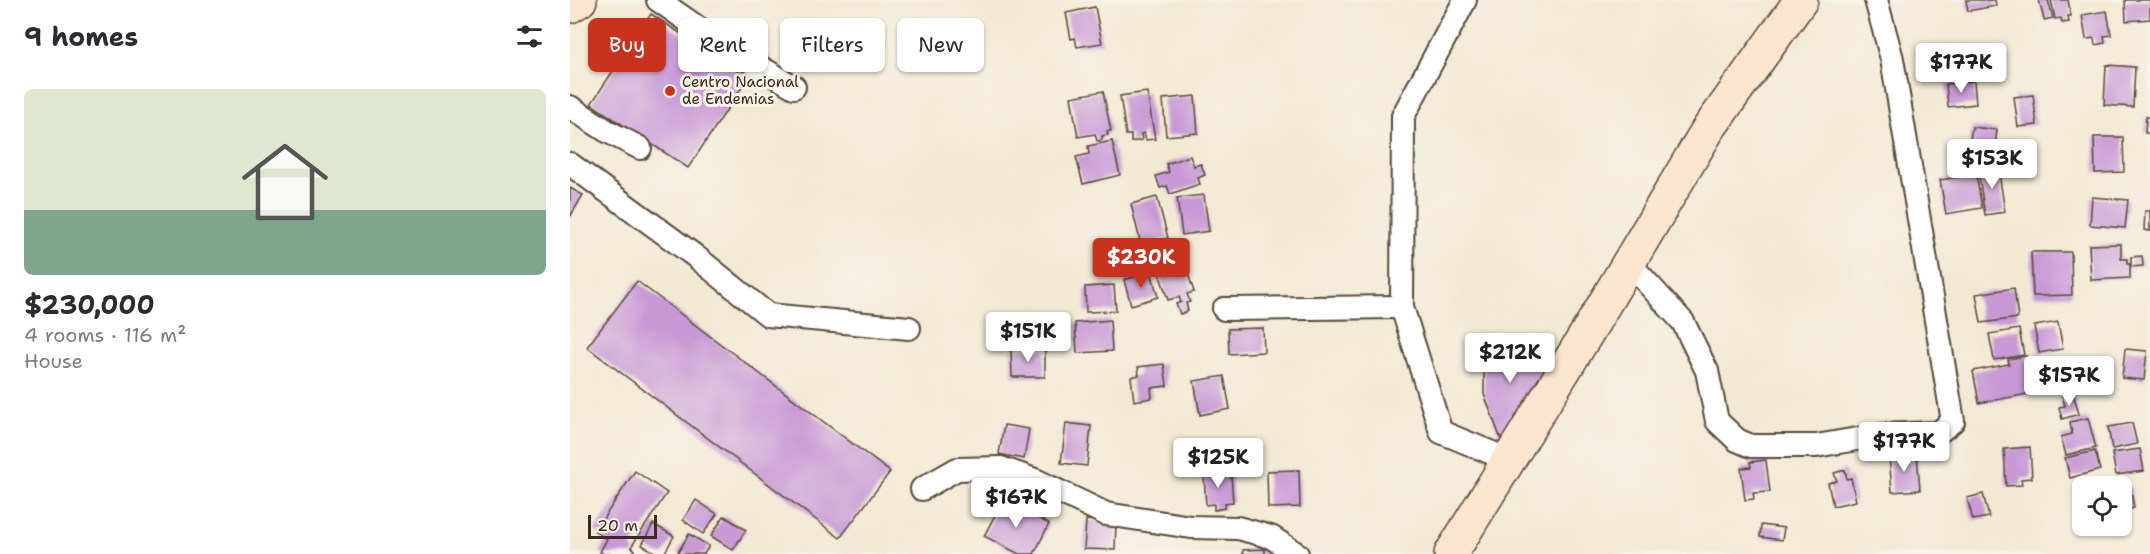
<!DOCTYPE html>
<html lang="en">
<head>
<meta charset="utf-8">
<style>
  body { margin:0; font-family:"Shantell Sans",sans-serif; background:#f7f7f7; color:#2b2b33; height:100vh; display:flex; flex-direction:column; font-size:22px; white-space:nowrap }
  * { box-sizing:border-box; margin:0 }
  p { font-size:20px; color:#7c7c81 }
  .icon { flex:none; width:33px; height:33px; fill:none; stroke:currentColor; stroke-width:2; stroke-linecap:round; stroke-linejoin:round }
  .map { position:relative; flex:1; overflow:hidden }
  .sheet { display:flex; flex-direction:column; background:#fff; width:570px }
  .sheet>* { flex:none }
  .hud { position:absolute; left:18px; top:18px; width:570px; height:54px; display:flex; gap:12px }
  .tools { position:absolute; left:1502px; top:476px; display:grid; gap:12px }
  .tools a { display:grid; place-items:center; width:60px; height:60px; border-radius:9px; background:#fff; box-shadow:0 2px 4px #0004; font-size:30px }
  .scale { position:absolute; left:18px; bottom:15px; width:69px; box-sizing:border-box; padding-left:6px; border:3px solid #3b2a1e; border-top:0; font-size:16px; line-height:21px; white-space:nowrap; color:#3b2a1e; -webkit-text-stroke:4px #f7f3e8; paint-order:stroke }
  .price { position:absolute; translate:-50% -51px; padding:0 14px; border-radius:6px; background:#fff; color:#222; font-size:20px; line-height:39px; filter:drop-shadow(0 2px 3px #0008) }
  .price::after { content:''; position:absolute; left:50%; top:36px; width:18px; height:14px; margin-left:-9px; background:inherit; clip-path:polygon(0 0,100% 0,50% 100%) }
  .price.active { background:#c8321e; color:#fff }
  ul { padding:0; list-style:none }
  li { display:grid; align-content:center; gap:12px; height:318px; padding:0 24px }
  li+li { border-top:2px solid #e1e1e2 }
  li span { display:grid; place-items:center; height:186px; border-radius:9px; color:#555 }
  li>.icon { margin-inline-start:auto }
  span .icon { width:108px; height:108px; fill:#fffc; stroke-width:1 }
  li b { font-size:26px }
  h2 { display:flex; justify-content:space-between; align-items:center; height:72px; padding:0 24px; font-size:26px }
  .chip { padding:0 21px; border-radius:9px; background:#fff; box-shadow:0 2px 4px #0004; font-size:21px; line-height:54px }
  .chip.active { background:#c8321e; color:#fff }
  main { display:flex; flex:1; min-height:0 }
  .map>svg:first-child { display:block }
  .building { fill:#c899d5 }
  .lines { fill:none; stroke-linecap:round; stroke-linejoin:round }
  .street-casing { stroke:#564739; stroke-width:26 }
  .secondary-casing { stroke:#564739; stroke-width:36 }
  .street { stroke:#fff; stroke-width:22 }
  .secondary { stroke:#fbe5cf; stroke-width:33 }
  .poi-dot { fill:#c8321e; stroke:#f7f3e8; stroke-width:2 }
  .labels { text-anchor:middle; stroke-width:6; stroke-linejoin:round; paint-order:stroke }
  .poi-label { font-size:15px; fill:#3b2a1e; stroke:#f7f3e8; text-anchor:start }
</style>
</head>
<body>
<main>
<section class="sheet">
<h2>9 homes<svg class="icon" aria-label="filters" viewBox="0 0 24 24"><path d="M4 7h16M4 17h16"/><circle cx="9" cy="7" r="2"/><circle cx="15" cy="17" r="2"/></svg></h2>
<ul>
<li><span style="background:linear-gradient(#dfe7d0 65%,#7fa58c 0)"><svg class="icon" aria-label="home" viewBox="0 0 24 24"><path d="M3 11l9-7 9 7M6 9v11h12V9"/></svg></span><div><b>$230,000</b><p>4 rooms · 116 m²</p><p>House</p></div></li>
</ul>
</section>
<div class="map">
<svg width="1580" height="554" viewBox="0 0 1580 554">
  <rect width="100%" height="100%" fill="#f7f3e8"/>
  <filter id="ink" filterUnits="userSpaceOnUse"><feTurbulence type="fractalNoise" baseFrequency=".0167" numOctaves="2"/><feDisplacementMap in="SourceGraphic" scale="12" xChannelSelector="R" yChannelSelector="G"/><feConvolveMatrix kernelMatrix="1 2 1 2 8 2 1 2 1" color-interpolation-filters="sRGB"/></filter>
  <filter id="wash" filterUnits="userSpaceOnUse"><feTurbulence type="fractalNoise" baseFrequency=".008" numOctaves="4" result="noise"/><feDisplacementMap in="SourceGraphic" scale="24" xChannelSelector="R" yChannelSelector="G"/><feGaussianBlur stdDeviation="1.35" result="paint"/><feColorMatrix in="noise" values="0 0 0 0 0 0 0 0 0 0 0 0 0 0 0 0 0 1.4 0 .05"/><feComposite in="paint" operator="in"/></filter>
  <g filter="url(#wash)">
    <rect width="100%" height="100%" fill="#f2e9d3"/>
    <g id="blocks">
      <g class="building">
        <polygon points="1396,0 1425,0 1426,6 1398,11"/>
        <polygon points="1469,0 1478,0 1483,18 1474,20"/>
        <polygon points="1481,0 1498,0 1501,16 1498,16 1499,22 1492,23 1491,18 1485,19"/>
        <polygon points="1555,0 1580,0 1580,19 1556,21"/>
        <polygon points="525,7 532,43 507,47 505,38 501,39 496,13"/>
        <polygon points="1537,11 1541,35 1534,36 1535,43 1525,45 1524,38 1516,39 1512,15"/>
        <polygon points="81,14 178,78 118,168 21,104"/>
        <polygon points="1536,65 1565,67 1563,107 1534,105"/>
        <polygon points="1404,81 1406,104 1378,107 1376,84"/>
        <polygon points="533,91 541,131 537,131 538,135 532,136 532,140 527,141 525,134 508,137 501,97"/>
        <polygon points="577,92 585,139 576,140 574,133 571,134 572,140 561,142 561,135 556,135 550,96"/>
        <polygon points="1463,95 1467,125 1448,127 1444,97"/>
        <polygon points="625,96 628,133 596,136 593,99"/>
        <polygon points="1576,117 1580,117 1580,133 1575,133"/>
        <polygon points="1402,127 1427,130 1424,154 1398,151"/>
        <polygon points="1524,137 1553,137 1554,172 1525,173"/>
        <polygon points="542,141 550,175 513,184 506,157 519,154 518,146"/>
        <polygon points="620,156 624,166 631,164 635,175 628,178 630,184 600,194 597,186 590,188 586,176 599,172 596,164"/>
        <polygon points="1428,166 1435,212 1415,215 1408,169"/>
        <polygon points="1406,174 1412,208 1376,214 1370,180"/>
        <polygon points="0,188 13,195 0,217"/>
        <polygon points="634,195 639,231 612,235 607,198"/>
        <polygon points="587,197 598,238 571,245 561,204"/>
        <polygon points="1522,197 1558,200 1555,228 1520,225"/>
        <polygon points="1575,211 1580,211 1580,231 1574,230"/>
        <polygon points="1551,244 1551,259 1557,259 1557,264 1560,264 1560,278 1521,280 1519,245"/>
        <polygon points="1461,252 1501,252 1502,295 1463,296"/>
        <polygon points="1572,256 1573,266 1561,267 1561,257"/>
        <polygon points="615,264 624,292 617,294 620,302 616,303 618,311 610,314 606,304 611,302 609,297 598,300 589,273"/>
        <polygon points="581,272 588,297 561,305 554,280"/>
        <polygon points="67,281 320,472 270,538 17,347"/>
        <polygon points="544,285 546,311 516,312 515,287"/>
        <polygon points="1444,288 1448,318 1411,323 1406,294"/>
        <polygon points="540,320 542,351 507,353 505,323"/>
        <polygon points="1488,322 1493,349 1469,353 1464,326"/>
        <polygon points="693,328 694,352 659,354 658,329"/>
        <polygon points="1449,329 1454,355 1424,360 1419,334"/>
        <polygon points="914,342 981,360 933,445 914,394"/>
        <polygon points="441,349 475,349 475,377 442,377"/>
        <polygon points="1555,349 1577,351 1574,380 1552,378"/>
        <polygon points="1457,356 1464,393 1409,403 1403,371 1439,364 1438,359"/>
        <polygon points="1520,360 1521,373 1509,374 1510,381 1499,382 1497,362"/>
        <polygon points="594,364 597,386 581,388 582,398 564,401 561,377 569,375 568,367"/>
        <polygon points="1487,372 1489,384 1470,387 1467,375"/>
        <polygon points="654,376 660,409 630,415 624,381"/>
        <polygon points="1503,393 1509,414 1492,419 1489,407 1495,406 1492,396"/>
        <polygon points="1518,418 1526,448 1496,455 1491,437 1502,434 1500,422"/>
        <polygon points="496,423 521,426 517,466 491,463"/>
        <polygon points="1562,423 1567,444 1542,449 1538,427"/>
        <polygon points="434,425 459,429 454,459 429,454"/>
        <polygon points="1460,447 1462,478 1451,479 1452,485 1436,486 1434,449"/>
        <polygon points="1570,449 1574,471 1546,475 1542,453"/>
        <polygon points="1525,451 1530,470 1500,478 1495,458"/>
        <polygon points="1347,454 1350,490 1322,492 1319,456"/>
        <polygon points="1196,460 1200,492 1183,493 1184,499 1175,500 1171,468 1181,467 1180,462"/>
        <polygon points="648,465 649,475 661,474 663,502 655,503 655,508 644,510 644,504 636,505 634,476 640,476 639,466"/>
        <polygon points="729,470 730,507 698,508 697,471"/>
        <polygon points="1275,470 1277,479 1281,478 1286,501 1263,506 1258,483 1267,481 1264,473"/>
        <polygon points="65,471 97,493 61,547 65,550 63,554 34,554 30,552 37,539 25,531"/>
        <polygon points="1560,486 1564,508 1551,511 1551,488"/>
        <polygon points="1413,494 1419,517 1403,520 1397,498"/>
        <polygon points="126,500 147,514 133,534 113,520"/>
        <polygon points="433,500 479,524 464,554 449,554 414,536"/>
        <polygon points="154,516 176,530 163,550 141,536"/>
        <polygon points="516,520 546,522 545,550 514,549"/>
        <polygon points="83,524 104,536 94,554 88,554 72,545"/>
        <polygon points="1191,525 1214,528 1212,540 1190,537"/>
        <polygon points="119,534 139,546 134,554 107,554"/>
        <polygon points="695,549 695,554 673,554 673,550"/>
      </g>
    </g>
  </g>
  <g filter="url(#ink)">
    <use href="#blocks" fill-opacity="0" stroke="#564739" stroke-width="1.5"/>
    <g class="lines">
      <defs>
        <g id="street">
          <polyline points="88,0 154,46 224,87"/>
          <polyline points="895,0 833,116 832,307 871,432 939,460"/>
          <polyline points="0,107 37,131 70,148"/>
          <polyline points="0,164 125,256 198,315 339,328"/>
          <polyline points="1059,263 1113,322 1137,371 1147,421 1167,440 1181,446 1246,446 1311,435 1368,433 1383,421 1322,59 1306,0"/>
          <polyline points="654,309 832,307"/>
          <polyline points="352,489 387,469 431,468 465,480 536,514 621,527 668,528 701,537 727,554"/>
        </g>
        <g id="secondary">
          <polyline points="0,6 10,0"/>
          <polyline points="881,554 1023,323 1137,131 1231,0"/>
        </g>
      </defs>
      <use href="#street" class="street-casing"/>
      <use href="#secondary" class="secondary-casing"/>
      <use href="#street" class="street"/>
      <use href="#secondary" class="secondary"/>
    </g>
  </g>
  <circle class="poi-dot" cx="100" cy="91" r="6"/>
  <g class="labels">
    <g class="poi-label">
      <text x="112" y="87">Centro Nacional<tspan x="112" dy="17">de Endemias</tspan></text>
    </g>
  </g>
</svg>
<div class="tools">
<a><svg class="icon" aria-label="locate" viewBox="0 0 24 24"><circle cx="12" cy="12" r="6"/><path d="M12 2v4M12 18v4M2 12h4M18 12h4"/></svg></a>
</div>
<div class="scale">20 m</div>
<b class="price" style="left:1391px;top:94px">$177K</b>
<b class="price" style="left:1422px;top:190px">$153K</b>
<b class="price active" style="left:571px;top:289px">$230K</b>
<b class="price" style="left:458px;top:363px">$151K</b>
<b class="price" style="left:940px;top:384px">$212K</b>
<b class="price" style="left:1499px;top:407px">$157K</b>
<b class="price" style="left:1334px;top:473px">$177K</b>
<b class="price" style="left:648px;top:489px">$125K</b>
<b class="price" style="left:446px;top:529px">$167K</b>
<div class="hud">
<a class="chip active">Buy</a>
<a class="chip">Rent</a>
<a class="chip">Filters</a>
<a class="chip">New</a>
</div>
</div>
</main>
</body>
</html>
